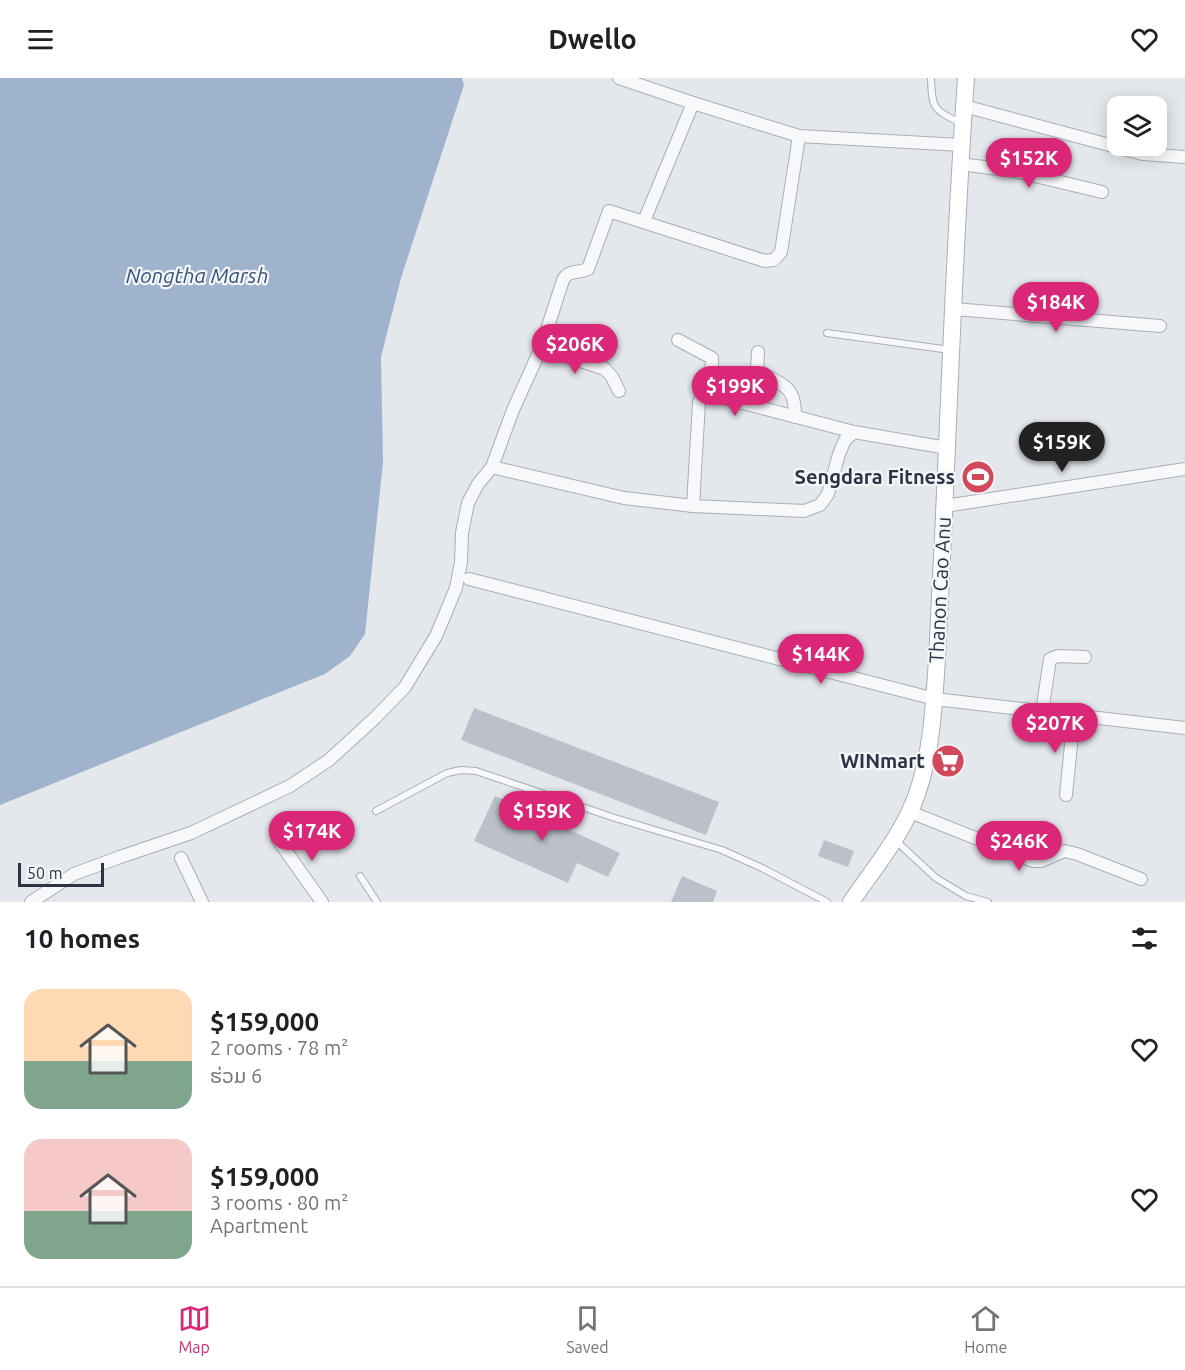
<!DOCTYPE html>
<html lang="en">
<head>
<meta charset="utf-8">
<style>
  body { margin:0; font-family:Ubuntu,"Noto Sans Lao",sans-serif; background:#f6f6f6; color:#202124; height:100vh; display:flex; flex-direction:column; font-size:22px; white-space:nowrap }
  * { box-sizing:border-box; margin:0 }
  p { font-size:20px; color:#757577 }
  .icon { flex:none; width:33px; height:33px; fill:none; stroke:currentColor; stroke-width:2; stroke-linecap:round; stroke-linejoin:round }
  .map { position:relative; height:824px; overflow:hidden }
  .panel { display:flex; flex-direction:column; background:#fff; flex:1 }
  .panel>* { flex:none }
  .tools { position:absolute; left:1107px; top:18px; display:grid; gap:12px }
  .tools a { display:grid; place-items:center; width:60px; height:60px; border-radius:12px; background:#fff; box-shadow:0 3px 15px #0003; font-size:30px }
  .scale { position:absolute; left:18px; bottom:15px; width:86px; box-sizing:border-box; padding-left:6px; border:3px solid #2b3445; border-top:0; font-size:16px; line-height:21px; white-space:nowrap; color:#2b3445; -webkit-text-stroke:4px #f4f6f9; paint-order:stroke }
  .price { position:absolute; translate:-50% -51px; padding:0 14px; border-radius:21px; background:#db2777; color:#fff; font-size:20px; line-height:39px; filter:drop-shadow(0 2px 3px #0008) }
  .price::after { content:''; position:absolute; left:50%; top:36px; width:18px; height:14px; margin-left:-9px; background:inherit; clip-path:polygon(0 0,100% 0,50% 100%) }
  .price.active { background:#222; color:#fff }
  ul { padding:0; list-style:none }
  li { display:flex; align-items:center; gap:18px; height:150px; padding:0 24px }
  li span { display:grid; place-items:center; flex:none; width:168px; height:120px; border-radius:18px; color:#555 }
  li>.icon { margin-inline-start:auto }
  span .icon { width:72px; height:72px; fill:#fffc; stroke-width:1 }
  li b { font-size:26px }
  h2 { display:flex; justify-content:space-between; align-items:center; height:72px; padding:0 24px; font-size:26px }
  header { display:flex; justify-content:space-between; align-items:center; height:78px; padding:0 24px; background:#fff; font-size:27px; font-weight:700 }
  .menu { display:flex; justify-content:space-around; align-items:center; height:84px; border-top:2px solid #e0e0e0; background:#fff; font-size:16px; color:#757577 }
  .menu a { display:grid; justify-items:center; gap:3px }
  .menu .active { color:#db2777 }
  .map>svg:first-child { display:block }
  .water { fill:#9fb4cc }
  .building { fill:#bbc0ca }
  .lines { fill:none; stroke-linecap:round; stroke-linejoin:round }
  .lane-casing { stroke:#a9aeb7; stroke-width:8 }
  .street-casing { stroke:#a9aeb7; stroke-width:14 }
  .secondary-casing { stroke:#a9aeb7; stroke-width:18 }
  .lane { stroke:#f7f8fa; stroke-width:6 }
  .street { stroke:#f7f8fa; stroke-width:12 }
  .secondary { stroke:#fff; stroke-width:16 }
  .labels { text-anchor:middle; stroke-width:4.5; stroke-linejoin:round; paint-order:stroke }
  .poi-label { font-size:20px; font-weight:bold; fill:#2b3445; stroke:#f4f6f9; text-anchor:end }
  .street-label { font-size:20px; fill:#2b3445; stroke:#f4f6f9 }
  .water-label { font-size:21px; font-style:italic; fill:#34527a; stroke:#f4f6f9 }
</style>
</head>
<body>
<header><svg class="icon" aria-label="menu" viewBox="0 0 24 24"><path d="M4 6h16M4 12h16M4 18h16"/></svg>Dwello<svg class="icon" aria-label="heart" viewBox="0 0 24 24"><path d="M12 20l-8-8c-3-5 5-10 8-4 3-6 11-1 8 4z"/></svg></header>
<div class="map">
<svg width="1185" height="824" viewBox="0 0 1185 824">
  <rect width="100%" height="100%" fill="#e4e7ec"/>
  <polygon class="water" points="0,0 462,0 464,7 401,200 381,279 383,384 365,556 350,578 325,596 0,727"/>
  <g class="building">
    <polygon points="474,630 719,724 706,757 461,662"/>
    <polygon points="495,718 620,775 608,799 577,785 568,805 474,763"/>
    <polygon points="824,762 854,773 848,789 818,778"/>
    <polygon points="682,798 717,813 713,824 671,824"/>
  </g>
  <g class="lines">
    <defs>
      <g id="lane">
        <path d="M931,0C932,33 934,31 962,46"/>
        <polyline points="827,255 950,272"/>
        <polyline points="376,733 447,695 461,692 476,693 615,740 722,772 762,790 827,824"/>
        <polyline points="895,762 936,800 966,818 988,824"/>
        <polyline points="360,798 377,824"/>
      </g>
      <g id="street">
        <polyline points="619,0 693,25 799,58 961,67"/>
        <polyline points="964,28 1143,76 1185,79"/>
        <polyline points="960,86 1015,93 1102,114"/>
        <polyline points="644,143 693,25"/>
        <polyline points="954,231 1160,248"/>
        <polyline points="678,262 712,280 712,287 701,313 704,318"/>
        <polyline points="541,270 605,291 612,299 619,313"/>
        <path d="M758,274L757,290C767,302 786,303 792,318C795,324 795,332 795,339"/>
        <polyline points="492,389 624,420 693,428 804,433 820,427 828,416 839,376 845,362 854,354 947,370"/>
        <polyline points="693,428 699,324 704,318 712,317 854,354"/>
        <polyline points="945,428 1185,391"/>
        <polyline points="469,501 935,621 1185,650"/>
        <polyline points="1042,634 1050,581 1058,578 1085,579"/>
        <polyline points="1066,717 1074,637"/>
        <polyline points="910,734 1033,783 1041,783 1064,773 1077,776 1141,801"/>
        <polyline points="278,762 322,824"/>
        <polyline points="181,780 202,824"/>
        <path d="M31,824L74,796L120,779L191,755L290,708L329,682L375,640L405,609L436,558L456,510L461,484L462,455L468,425L478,406L492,389L513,332L541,270L563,202C569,191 577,196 588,191L609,133L765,183L774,182L781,174L799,58"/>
      </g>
      <path id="secondary" d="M851,824C875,789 903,756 917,716C932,673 934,626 937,581C939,541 941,500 943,459C950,306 955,153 966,0"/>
    </defs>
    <use href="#lane" class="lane-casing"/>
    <use href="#street" class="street-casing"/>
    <use href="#secondary" class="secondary-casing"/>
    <use href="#lane" class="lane"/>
    <use href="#street" class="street"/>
    <use href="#secondary" class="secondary"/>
  </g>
  <defs>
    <symbol id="stadium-disc" viewBox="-11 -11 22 22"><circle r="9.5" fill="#d1495b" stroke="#f4f6f9"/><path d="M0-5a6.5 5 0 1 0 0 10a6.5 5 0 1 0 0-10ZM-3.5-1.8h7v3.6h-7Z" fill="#fff"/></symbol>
    <symbol id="supermarket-disc" viewBox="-11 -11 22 22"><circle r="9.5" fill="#d1495b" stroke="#f4f6f9"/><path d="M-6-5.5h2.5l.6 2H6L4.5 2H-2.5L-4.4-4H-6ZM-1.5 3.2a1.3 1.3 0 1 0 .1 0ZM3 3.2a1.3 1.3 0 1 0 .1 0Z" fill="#fff"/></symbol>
  </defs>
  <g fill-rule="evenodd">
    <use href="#stadium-disc" x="959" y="380" width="38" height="38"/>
    <use href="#supermarket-disc" x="929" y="664" width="38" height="38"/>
  </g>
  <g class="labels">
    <g class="poi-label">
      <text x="955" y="406">Sengdara Fitness</text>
      <text x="925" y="690">WINmart</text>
    </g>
    <g class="street-label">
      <text transform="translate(940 512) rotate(-87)" y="7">Thanon Cao Anu</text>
    </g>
    <g class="water-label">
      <text x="197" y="205">Nongtha Marsh</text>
    </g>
  </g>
</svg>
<div class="tools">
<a><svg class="icon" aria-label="layers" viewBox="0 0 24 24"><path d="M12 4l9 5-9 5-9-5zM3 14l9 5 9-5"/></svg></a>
</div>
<div class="scale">50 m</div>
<b class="price" style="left:1029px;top:111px">$152K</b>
<b class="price" style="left:1056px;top:255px">$184K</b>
<b class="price" style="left:575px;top:297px">$206K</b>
<b class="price" style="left:735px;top:339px">$199K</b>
<b class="price active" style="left:1062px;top:395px">$159K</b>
<b class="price" style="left:821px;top:607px">$144K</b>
<b class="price" style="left:1055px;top:676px">$207K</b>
<b class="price" style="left:542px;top:764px">$159K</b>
<b class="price" style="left:312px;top:784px">$174K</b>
<b class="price" style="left:1019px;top:794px">$246K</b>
</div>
<section class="panel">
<h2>10 homes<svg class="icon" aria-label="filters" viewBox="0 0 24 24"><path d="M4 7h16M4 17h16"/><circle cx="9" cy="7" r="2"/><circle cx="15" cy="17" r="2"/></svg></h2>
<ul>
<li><span style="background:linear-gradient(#ffd9b3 60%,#7fa58c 0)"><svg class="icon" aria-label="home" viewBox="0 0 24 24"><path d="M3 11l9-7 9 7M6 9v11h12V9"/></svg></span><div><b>$159,000</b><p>2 rooms · 78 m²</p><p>ຮ່ວມ 6</p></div><svg class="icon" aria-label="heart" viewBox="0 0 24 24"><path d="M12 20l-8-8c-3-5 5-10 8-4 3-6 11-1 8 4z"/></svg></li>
<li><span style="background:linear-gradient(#f6c9c9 60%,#7fa58c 0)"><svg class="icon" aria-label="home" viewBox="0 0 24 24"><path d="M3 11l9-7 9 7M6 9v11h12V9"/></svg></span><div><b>$159,000</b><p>3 rooms · 80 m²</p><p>Apartment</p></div><svg class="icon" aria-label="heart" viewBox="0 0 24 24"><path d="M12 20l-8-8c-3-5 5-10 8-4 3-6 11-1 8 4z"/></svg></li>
</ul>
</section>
<nav class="menu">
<a class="active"><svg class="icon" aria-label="map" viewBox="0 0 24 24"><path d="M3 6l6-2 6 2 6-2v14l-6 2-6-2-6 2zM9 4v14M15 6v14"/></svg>Map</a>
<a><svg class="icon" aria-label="saved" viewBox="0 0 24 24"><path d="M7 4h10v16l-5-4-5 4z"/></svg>Saved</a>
<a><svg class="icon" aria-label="home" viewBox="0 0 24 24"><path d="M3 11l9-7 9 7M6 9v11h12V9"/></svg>Home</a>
</nav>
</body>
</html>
